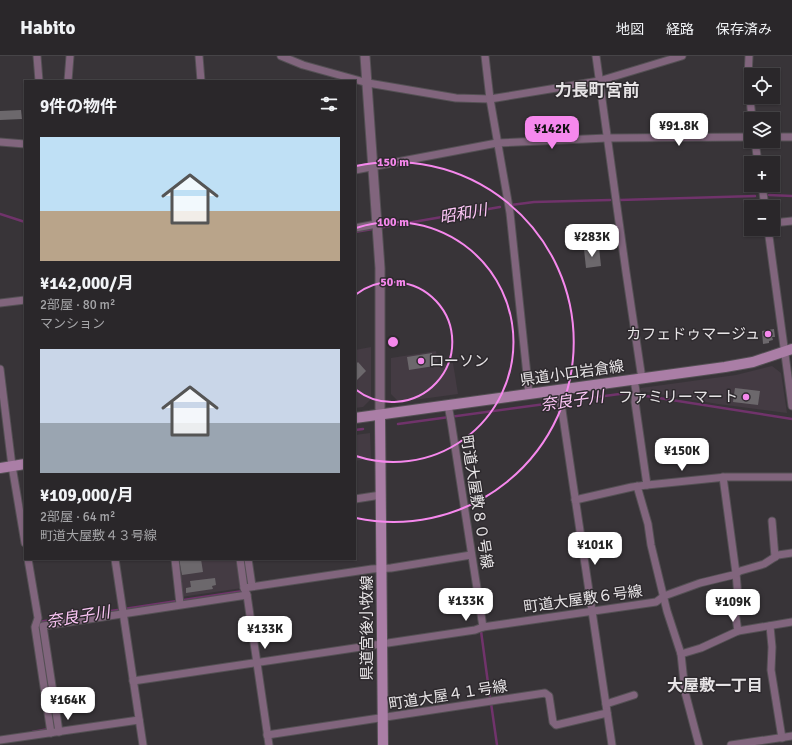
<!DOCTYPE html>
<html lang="ja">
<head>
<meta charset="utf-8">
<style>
  body { margin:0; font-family:Signika,"Noto Sans JP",sans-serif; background:#322f32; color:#f1f3f6; height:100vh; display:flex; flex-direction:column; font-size:15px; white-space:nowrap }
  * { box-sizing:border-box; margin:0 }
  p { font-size:13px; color:#a5a5a8 }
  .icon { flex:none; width:22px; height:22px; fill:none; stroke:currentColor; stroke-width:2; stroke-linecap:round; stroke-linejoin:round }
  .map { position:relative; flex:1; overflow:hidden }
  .sheet { position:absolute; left:24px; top:24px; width:332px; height:480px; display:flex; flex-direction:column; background:#2a272a; border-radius:0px; box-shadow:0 1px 3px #0004,0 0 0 1px #464447 }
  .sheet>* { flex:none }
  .tools { position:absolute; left:744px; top:12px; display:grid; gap:8px }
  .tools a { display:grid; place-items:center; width:36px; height:36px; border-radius:0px; background:#2a272a; box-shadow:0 1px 3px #0004,0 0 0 1px #464447; font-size:20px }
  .price { position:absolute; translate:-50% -34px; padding:0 9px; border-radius:8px; background:#fff; color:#222; font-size:13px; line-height:26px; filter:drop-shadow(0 1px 2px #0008) }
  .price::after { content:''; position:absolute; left:50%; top:24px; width:12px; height:9px; margin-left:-6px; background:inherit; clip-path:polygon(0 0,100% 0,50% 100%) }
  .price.selected { background:#f688ed; color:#111 }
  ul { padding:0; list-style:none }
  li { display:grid; align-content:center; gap:8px; height:212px; padding:0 16px }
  li span { display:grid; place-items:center; height:124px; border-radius:0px; color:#555 }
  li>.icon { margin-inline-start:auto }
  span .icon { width:72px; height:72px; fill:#fffc; stroke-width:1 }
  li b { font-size:17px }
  h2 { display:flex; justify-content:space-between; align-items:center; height:48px; padding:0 16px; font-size:17px }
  header { display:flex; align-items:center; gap:24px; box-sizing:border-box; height:56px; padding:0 20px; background:#2a272a; border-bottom:1px solid #464447 }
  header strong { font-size:19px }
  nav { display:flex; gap:22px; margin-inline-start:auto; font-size:14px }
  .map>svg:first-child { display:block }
  .built { fill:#443b43 }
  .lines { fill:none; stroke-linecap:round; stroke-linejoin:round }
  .stream { stroke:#70336b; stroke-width:2.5 }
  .building { fill:#6c686c }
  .minor-casing { stroke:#545054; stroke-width:9 }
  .tertiary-casing { stroke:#545054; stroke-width:11 }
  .secondary-casing { stroke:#545054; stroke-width:12 }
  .minor { stroke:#81657d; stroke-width:7 }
  .tertiary { stroke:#81657d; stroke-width:9 }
  .secondary { stroke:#aa7ea6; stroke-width:10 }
  .ring { fill:none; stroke:#f688ed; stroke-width:2 }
  .poi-dot { fill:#f688ed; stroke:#2e2a2e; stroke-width:1.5 }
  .labels { text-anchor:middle; stroke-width:3; stroke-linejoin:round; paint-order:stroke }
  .poi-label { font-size:15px; fill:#e7e4e6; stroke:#2e2a2e; text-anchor:end }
  .street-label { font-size:15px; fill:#e7e4e6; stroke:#2e2a2e }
  .water-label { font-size:16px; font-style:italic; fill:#fdc7f7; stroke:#2e2a2e }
  .neighbourhood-label { font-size:16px; font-weight:bold; fill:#e7e4e6; stroke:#2e2a2e }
  .quarter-label { font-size:17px; font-weight:bold; fill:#e7e4e6; stroke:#2e2a2e }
  .centre { fill:#f688ed; stroke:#2e2a2e; stroke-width:2 }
  .ring-label { font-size:12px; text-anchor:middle; font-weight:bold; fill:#f688ed; stroke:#2e2a2e; stroke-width:3; stroke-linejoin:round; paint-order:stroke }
</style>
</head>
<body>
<header>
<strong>Habito</strong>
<nav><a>地図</a><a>経路</a><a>保存済み</a></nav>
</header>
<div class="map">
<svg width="792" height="689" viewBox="0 0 792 689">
  <rect width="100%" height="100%" fill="#383438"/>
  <g class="built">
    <polygon points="371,291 371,343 363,351 355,352 355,294"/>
    <polygon points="436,295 438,309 453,307 458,338 399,346 391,338 391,302"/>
    <polygon points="772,310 781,317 787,357 718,348 641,335 641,332 736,319"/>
    <polygon points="370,377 371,402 355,405 355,379"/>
    <polygon points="177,503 238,503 242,532 181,541"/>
  </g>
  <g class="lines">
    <g class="stream">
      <polyline points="769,139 792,140"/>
      <polyline points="620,144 755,140"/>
      <polyline points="511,149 534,146 610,144"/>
      <polyline points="0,158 25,166"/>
      <polyline points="355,176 500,151"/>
      <polyline points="398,368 627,337 792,363"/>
      <polyline points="355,374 363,373"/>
      <polyline points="245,516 248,531"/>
      <polyline points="481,575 490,642"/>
      <polyline points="491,647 497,689"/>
      <polyline points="32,676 54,672 38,566 243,535"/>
    </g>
  </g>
  <g class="building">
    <polygon points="21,54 22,63 0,64 0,55"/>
    <polygon points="599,191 601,210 586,212 584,193"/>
    <polygon points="774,273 775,281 772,281 773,284 769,285 769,287 763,288 762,275"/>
    <polygon points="432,297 434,310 409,314 407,301"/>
    <polygon points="358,306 366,315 355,326 355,309"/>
    <polygon points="735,332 760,335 758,349 733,346"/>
    <polygon points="179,503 201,503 203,516 182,519"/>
    <polygon points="215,522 216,529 212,530 213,533 186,537 186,532 191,531 190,525"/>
  </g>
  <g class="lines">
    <defs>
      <g id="minor">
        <polyline points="37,0 39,25"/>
        <polyline points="199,0 201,25"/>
        <polyline points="281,0 303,9 368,27 456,42 490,43 599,25 682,0"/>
        <polyline points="485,0 490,43 510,157 529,338"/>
        <polyline points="596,0 626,216 642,323"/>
        <polyline points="749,0 748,21 752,63"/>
        <polyline points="68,25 70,0"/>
        <polyline points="773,81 792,81"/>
        <polyline points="755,85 758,107"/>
        <polyline points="0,86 25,88"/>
        <polyline points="355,114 497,87 607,82 751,81"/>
        <polyline points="762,129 765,151"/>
        <polyline points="773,167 792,165"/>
        <polyline points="355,172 377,168"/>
        <polyline points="768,173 792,350"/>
        <polyline points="0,247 25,244"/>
        <polyline points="0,313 12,410 25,487"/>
        <polyline points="634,324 636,335 635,346 647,429"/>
        <polyline points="559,334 612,689"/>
        <polyline points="448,349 451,365 483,571"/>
        <polyline points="723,421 736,517 738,541 734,550 738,575"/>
        <polyline points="637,430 648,468 651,489 667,555 681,598 685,636 699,689"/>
        <polyline points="355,443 381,439"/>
        <polyline points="575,444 632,431 647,429 726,421 792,421"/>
        <polyline points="772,465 775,501"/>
        <polyline points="28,503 38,562 35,571 51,677"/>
        <polyline points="115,503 143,689"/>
        <polyline points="175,503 180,548"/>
        <polyline points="240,503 244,532 247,539 269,689"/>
        <polyline points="248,503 252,530"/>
        <polyline points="244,532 372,513 391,512 471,499"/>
        <polyline points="770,570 772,591 771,614 782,682"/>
        <polyline points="681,598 701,592 738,575 792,566"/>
        <polyline points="133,625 475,574 483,571 656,546 664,540 700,527 733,519 740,515 764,508 778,499 792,497"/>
        <polyline points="606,648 634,639"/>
        <polyline points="59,676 43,570 247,539"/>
        <polyline points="267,679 545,637 549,640 553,666 556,669 607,657"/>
        <polyline points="0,684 139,664"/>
        <polyline points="731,689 792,680"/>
      </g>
      <polyline id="tertiary" points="365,0 380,212 380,359"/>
      <g id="secondary">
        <polyline points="380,359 383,689"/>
        <polyline points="355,362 725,311 753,306 792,293"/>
        <polyline points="0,412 25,408"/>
      </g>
    </defs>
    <use href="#minor" class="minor-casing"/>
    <use href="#tertiary" class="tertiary-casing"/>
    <use href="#secondary" class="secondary-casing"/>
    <use href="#minor" class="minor"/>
    <use href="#tertiary" class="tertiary"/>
    <use href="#secondary" class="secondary"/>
  </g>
  <g class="ring">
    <path d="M355 239A60 60 0 1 1 355 333"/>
    <path d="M356 172A120 120 0 1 1 356 400"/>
    <path d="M356 110A180 180 0 1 1 356 462"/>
  </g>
  <g class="poi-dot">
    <circle cx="768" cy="278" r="4"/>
    <circle cx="421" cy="305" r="4"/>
    <circle cx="746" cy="341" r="4"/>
  </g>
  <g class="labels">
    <g class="poi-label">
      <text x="760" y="283">カフェドゥマージュ</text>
      <text x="429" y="310" text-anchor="start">ローソン</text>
      <text x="738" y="346">ファミリーマート</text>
    </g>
    <g class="street-label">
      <text transform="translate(572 317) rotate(-8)" y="5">県道小口岩倉線</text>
      <text transform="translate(477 446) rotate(81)" y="5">町道大屋敷８０号線</text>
      <text transform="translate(583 543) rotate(-8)" y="5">町道大屋敷６号線</text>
      <text transform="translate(367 572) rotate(-90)" y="5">県道宮後小牧線</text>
      <text transform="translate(448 639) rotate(-9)" y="5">町道大屋４１号線</text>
    </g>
    <g class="water-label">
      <text transform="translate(463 157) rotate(-10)" y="6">昭和川</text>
      <text transform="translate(572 344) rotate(-8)" y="6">奈良子川</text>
      <text transform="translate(78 560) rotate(-9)" y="6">奈良子川</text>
    </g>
    <g class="neighbourhood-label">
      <text x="715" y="635">大屋敷一丁目</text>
    </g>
    <g class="quarter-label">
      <text x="597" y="40">力長町宮前</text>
    </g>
  </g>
  <circle cx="393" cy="286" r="6" class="centre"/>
  <g class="ring-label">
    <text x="393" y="110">150 m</text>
    <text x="393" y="170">100 m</text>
    <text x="393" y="230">50 m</text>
  </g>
</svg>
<div class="tools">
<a><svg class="icon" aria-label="locate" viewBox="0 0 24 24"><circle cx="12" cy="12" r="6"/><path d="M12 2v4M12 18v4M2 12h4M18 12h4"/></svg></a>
<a><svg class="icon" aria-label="layers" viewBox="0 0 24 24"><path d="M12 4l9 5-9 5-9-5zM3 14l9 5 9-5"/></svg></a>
<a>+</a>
<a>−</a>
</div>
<b class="price" style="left:679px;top:91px">¥91.8K</b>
<b class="price selected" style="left:552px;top:94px">¥142K</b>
<b class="price" style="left:592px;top:202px">¥283K</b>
<b class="price" style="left:682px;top:416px">¥150K</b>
<b class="price" style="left:595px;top:510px">¥101K</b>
<b class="price" style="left:466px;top:566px">¥133K</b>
<b class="price" style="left:733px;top:567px">¥109K</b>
<b class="price" style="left:265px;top:594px">¥133K</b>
<b class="price" style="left:68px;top:665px">¥164K</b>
<section class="sheet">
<h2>9件の物件<svg class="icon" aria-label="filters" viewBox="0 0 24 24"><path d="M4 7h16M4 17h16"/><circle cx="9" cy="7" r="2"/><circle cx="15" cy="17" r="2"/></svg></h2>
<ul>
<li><span style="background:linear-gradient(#bfe0f5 60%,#b9a48a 0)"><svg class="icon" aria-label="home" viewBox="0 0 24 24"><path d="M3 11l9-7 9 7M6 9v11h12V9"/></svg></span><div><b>¥142,000/月</b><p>2部屋 · 80 m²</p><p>マンション</p></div></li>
<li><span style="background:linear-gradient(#c9d6e8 60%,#9aa5b1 0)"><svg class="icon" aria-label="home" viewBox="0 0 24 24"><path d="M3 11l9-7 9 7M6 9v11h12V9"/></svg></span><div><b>¥109,000/月</b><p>2部屋 · 64 m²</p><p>町道大屋敷４３号線</p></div></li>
</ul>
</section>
</div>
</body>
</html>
